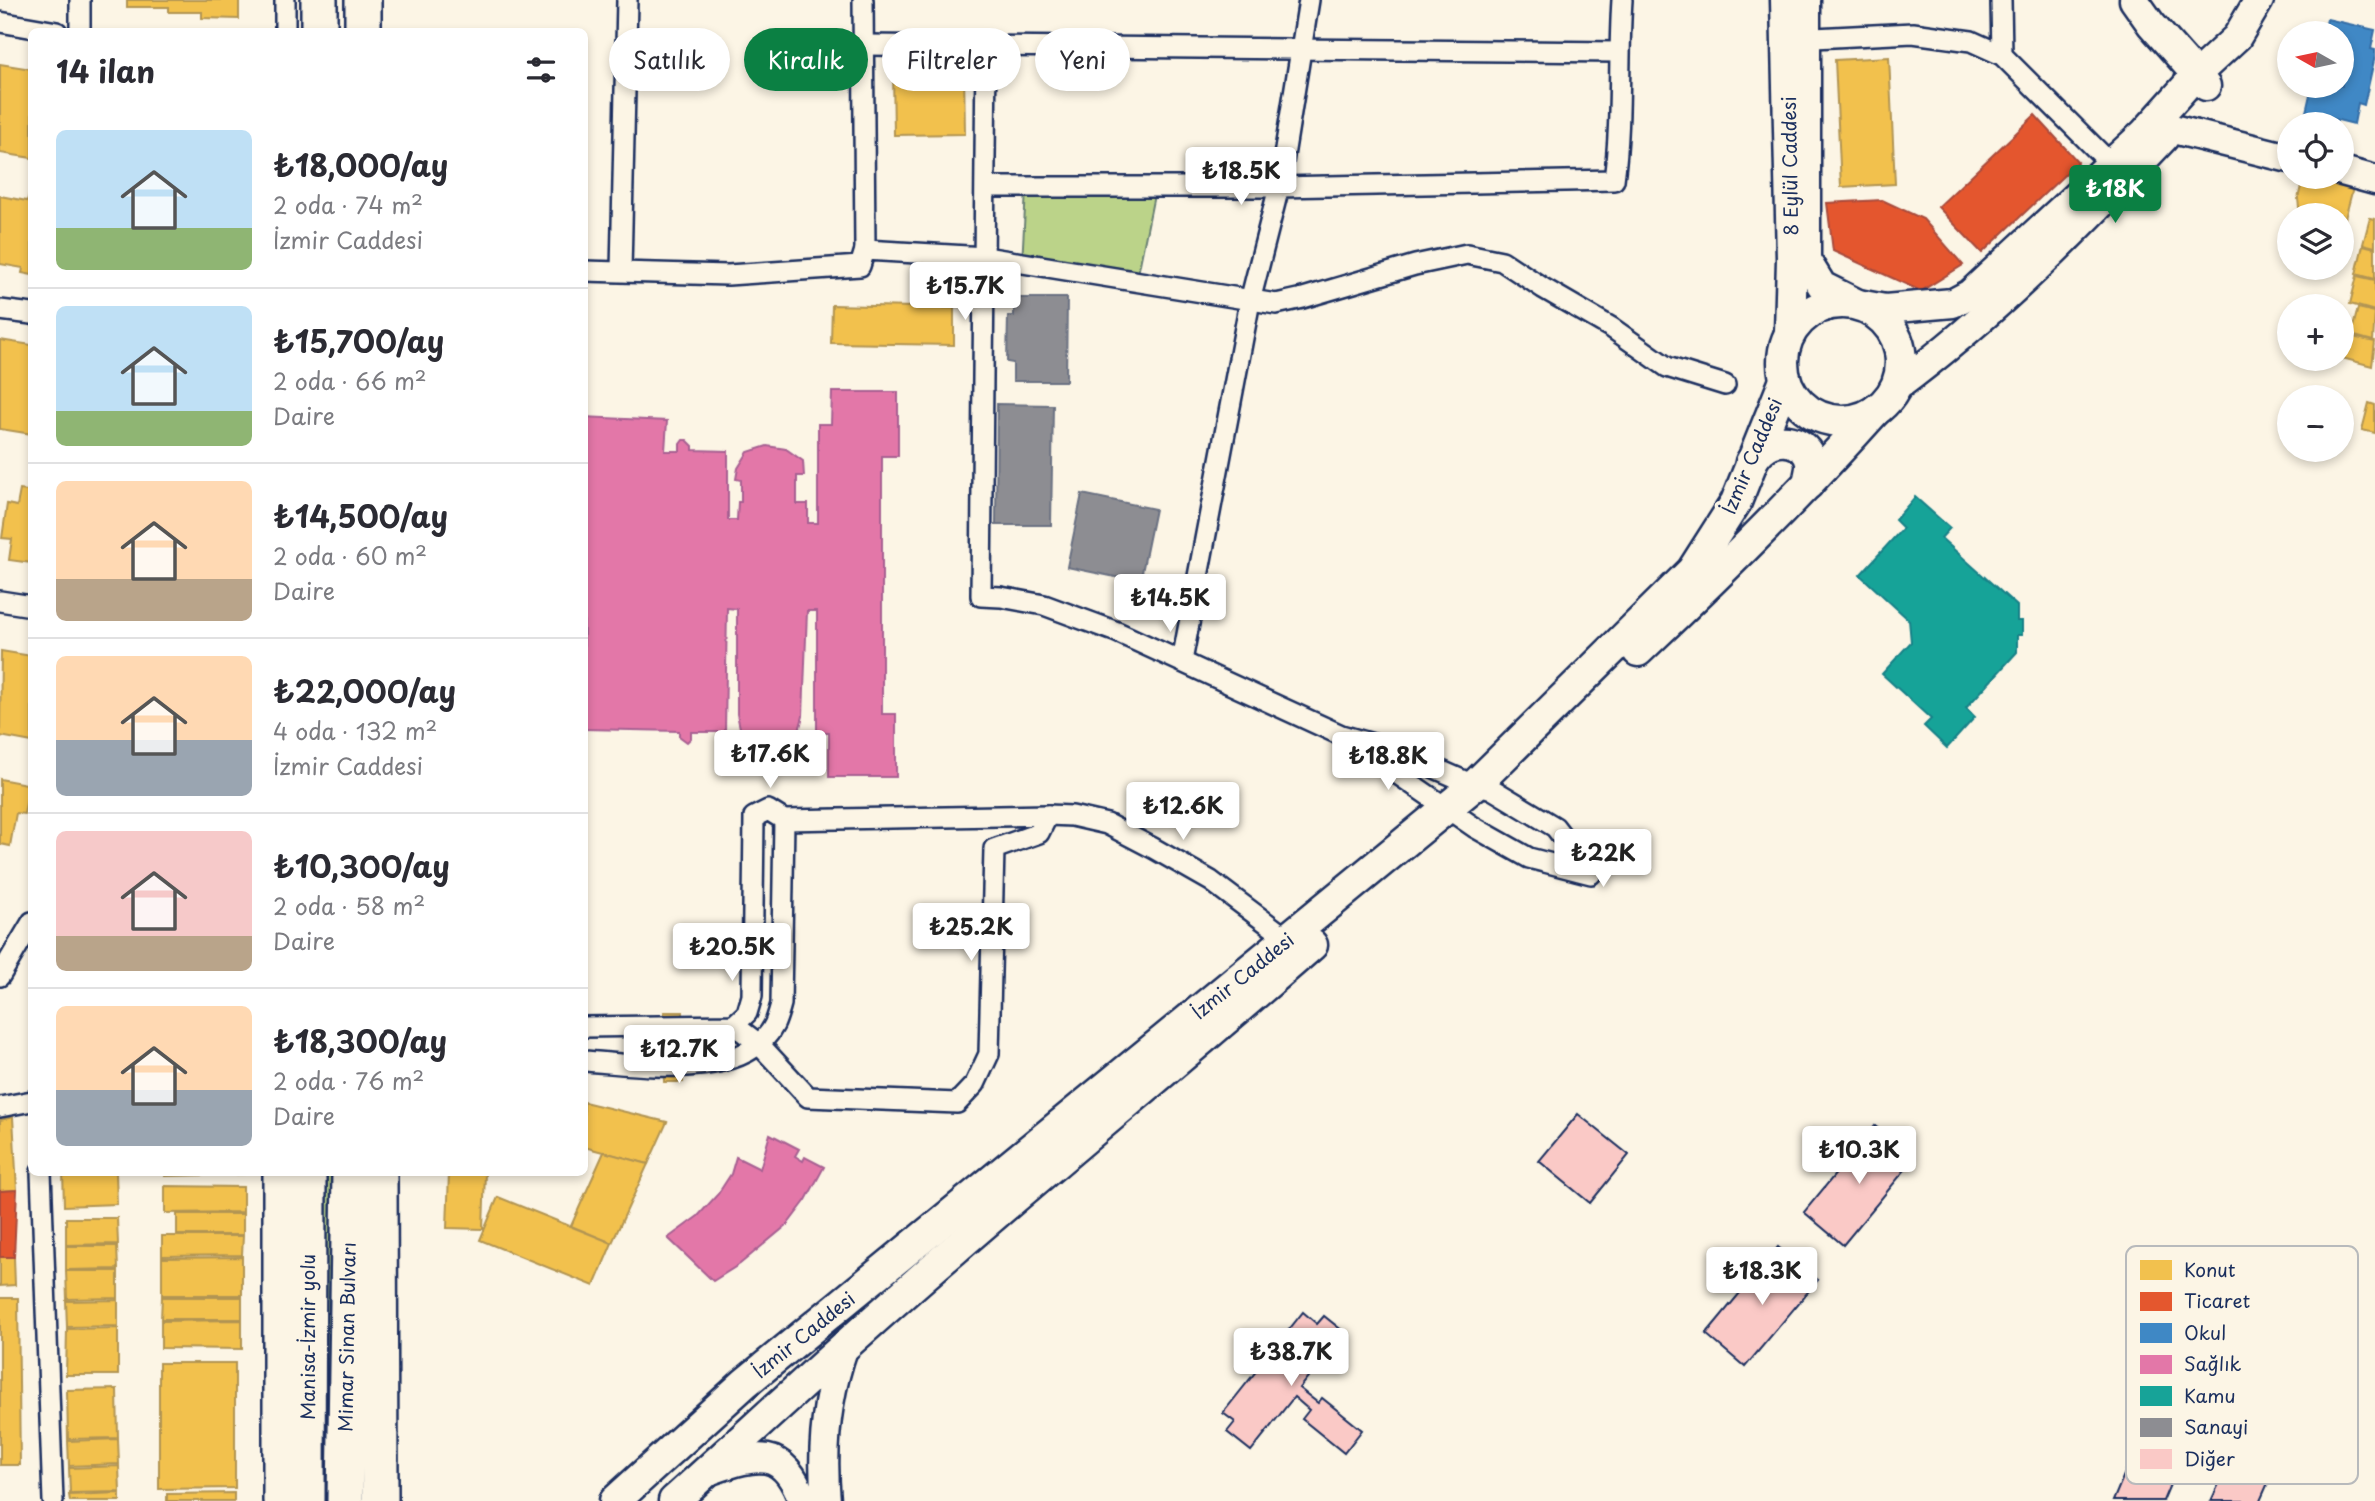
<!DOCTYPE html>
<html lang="tr">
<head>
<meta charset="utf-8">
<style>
  body { margin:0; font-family:"Playpen Sans",sans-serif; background:#f7f7f7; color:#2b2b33; height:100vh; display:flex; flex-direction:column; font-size:26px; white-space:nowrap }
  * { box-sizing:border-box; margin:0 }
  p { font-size:23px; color:#7c7c81 }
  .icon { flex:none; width:38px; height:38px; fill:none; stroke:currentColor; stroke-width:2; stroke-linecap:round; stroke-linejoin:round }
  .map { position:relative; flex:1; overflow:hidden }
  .side { position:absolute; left:28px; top:28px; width:560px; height:1148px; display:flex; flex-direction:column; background:#fff; border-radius:10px; box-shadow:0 4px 10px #0003 }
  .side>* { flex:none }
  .banner { position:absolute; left:609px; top:28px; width:665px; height:63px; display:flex; gap:14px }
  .needle { width:46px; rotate:279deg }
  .tools { position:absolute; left:2277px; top:21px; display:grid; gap:14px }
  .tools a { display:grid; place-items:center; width:77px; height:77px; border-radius:50%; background:#fff; box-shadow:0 4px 10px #0003; font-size:35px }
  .price { position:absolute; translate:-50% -60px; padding:0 16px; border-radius:7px; background:#fff; color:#222; font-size:23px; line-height:46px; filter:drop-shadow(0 2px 4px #0008) }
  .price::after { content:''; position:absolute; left:50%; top:42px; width:21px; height:16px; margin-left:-10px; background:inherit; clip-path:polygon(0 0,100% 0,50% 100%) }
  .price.active { background:#0b8043; color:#fff }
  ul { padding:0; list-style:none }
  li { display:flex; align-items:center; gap:21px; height:175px; padding:0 28px }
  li+li { border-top:2px solid #e1e1e2 }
  li span { display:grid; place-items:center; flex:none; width:196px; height:140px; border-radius:10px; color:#555 }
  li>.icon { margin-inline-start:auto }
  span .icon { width:84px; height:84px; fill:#fffc; stroke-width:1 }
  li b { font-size:30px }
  h2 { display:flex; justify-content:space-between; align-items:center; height:84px; padding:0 28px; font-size:30px }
  .pill { padding:0 24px; border-radius:32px; background:#fff; box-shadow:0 4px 10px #0003; font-size:24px; line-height:63px }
  .pill.active { background:#0b8043; color:#fff }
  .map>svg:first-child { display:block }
  .green { fill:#bbd389; stroke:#6b8174; stroke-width:2 }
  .homes { fill:#f2c14e; stroke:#b29553; stroke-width:2 }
  .shops { fill:#e4572e; stroke:#a84b3c; stroke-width:2 }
  .schools { fill:#3f88c5; stroke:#346da6; stroke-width:2 }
  .health { fill:#e377a8; stroke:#a76192; stroke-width:2 }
  .public { fill:#17a398; stroke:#188087; stroke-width:2 }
  .industry { fill:#8d8d92; stroke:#6b7182; stroke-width:2 }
  .building { fill:#fac9c6; stroke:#1b2f5e; stroke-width:2 }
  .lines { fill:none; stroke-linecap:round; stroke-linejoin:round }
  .street-casing { stroke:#1b2f5e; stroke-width:24 }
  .secondary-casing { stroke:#1b2f5e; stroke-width:33 }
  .primary-casing { stroke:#1b2f5e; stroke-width:35 }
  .highway-casing { stroke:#1b2f5e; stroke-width:40 }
  .street { stroke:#fcf5e5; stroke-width:19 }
  .secondary { stroke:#fcf5e5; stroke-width:28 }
  .primary { stroke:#fcf5e5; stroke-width:30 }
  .highway { stroke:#fcf5e5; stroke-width:35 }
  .labels { text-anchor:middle; stroke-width:7; stroke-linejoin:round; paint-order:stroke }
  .street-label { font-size:19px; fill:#1b2f5e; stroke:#fcf5e5 }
  .key { fill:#fcf5e5; stroke:#b8babc; stroke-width:2 }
  .key-label { font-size:19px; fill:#1b2f5e }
</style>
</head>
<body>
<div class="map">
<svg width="2375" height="1501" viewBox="0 0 2375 1501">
  <rect width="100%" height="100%" fill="#fcf5e5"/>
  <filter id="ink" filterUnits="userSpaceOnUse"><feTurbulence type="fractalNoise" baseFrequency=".0143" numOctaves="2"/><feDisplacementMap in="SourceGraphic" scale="14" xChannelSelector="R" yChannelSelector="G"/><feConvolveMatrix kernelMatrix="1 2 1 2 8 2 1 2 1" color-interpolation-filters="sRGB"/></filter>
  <g filter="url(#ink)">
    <g class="green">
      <polygon points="1026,190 1155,190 1138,274 1022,264"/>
      <polygon points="324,1173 337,1173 333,1501 320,1501"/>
    </g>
    <g class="homes">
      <polygon points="127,0 239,0 239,19 202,18 202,12 169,12 169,7 127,7"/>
      <polygon points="1889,57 1895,184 1841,187 1835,60"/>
      <polygon points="0,64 32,69 32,158 0,153"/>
      <polygon points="964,70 965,134 894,135 893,71"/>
      <polygon points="2303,177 2353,188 2342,230 2342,215 2300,215 2298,199"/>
      <polygon points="29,195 32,195 32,275 22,273 23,268 0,264 0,196 27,201"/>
      <polygon points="2370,218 2375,219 2375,247 2363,244"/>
      <polygon points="2363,245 2375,248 2375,279 2356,274"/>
      <polygon points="2357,276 2375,280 2375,311 2350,304"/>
      <polygon points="832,305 954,308 954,345 831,343"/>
      <polygon points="2358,308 2375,312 2373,341 2351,335"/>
      <polygon points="2344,335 2375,342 2372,366 2342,358"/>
      <polygon points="0,340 32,345 32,434 0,429"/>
      <polygon points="2369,403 2375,405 2375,433 2362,430"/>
      <polygon points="28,486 32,486 32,563 9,560 12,539 2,538 7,504 17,506 20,490 28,491"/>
      <polygon points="1,651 32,656 32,742 0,736"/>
      <polygon points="0,779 32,785 32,799 27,798 24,814 16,813 10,846 0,844"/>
      <rect x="664" y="1012" width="19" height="70"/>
      <polygon points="584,1102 667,1122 648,1164 584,1147"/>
      <polygon points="13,1117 17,1190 0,1191 0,1120"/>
      <polygon points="604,1152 648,1164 612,1243 571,1226"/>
      <polygon points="63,1172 116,1172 117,1204 64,1206"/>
      <polygon points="165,1172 245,1172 245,1174 165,1176"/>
      <polygon points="449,1172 485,1172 483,1229 447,1228"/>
      <polygon points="165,1186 243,1187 243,1212 165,1213"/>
      <polygon points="498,1197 612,1243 594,1286 480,1240"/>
      <rect x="177" y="1214" width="66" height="21"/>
      <polygon points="66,1218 117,1218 118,1244 66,1245"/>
      <polygon points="162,1236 243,1236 242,1255 162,1256"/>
      <polygon points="66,1246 117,1246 118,1269 66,1270"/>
      <polygon points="0,1257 14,1257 15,1285 0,1286"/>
      <polygon points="242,1257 242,1295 162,1295 162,1258"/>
      <polygon points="66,1271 118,1271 118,1298 67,1299"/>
      <polygon points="162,1297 242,1297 242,1319 161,1319"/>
      <polygon points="0,1298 18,1298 20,1465 0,1465"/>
      <polygon points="118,1300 118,1326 67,1327 66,1301"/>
      <polygon points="242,1320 242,1349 161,1348 161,1321"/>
      <polygon points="118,1328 118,1375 66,1375 67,1329"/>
      <polygon points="159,1363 235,1363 235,1488 159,1489"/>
      <polygon points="117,1389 118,1438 68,1439 67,1390"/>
      <polygon points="118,1439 119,1464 69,1466 68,1441"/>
      <polygon points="119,1466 120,1492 70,1493 69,1468"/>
      <polygon points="120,1493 120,1501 70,1501 69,1495"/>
      <polygon points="234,1493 234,1501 167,1501 167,1494"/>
    </g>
    <g class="shops">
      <polygon points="2035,115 2078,162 1982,253 1938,207"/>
      <polygon points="1882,200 1923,219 1963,265 1921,291 1833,251 1827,203"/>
      <polygon points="17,1190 14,1257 0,1257 0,1191"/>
    </g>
    <polygon class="schools" points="2327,19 2375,30 2371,49 2375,50 2375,56 2364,105 2358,103 2354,124 2306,112 2312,86 2342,86 2342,33 2324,33"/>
    <g class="health">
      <polygon points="832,392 898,392 898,456 882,456 882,714 896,714 896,777 829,777 829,733 817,733 817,611 807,611 803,716 799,731 790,746 776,753 758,752 743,742 737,714 737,609 727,608 725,732 691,732 691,738 687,742 679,736 679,731 584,729 584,417 667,421 665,451 680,451 680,444 683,440 687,440 693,446 693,450 728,451 728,520 737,520 738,502 741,502 741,480 736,479 738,468 748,452 767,446 786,449 803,461 804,476 797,476 797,504 808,504 808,523 818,523 818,424 831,424"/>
      <polygon points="770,1134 799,1149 795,1156 803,1161 805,1157 824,1167 806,1200 787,1225 740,1264 713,1281 668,1238 698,1216 718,1194 731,1174 736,1157 760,1169"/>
    </g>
    <polygon class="public" points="1915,497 1950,528 1941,538 2017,606 2017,621 2022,621 2022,635 2017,635 2017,652 1966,708 1975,717 1947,748 1924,726 1931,719 1882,674 1911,642 1909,620 1860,575 1903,528 1895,520"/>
    <g class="industry">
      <polygon points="1014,298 1067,298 1066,381 1013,381 1013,363 1007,362 1008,316 1014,316"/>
      <polygon points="997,404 1053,405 1051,525 996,525"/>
      <polygon points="1082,494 1155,509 1140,582 1067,567"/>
    </g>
    <g class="building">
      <polygon points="1578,1114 1629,1155 1590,1203 1539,1161"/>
      <polygon points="1875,1126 1914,1159 1843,1245 1804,1212"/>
      <polygon points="1778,1247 1818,1280 1745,1367 1706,1334"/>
      <polygon points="1303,1312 1317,1324 1324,1316 1344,1332 1299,1388 1318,1403 1322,1398 1362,1430 1344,1453 1302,1419 1309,1410 1294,1397 1251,1451 1227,1432 1235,1422 1223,1413"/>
      <polygon points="2176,1351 2219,1369 2163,1501 2113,1501"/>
      <polygon points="2262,1391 2301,1409 2260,1501 2211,1501"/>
    </g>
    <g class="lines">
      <defs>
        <g id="street">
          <polyline points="80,0 80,32"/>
          <polyline points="863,0 865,250"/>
          <polyline points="2001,0 2002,55"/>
          <polyline points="0,22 57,32"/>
          <polyline points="285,32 285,0"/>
          <polyline points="1794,39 1913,33 1971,41 2002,55 2111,164"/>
          <polyline points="864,45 1618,52"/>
          <polyline points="986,48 981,596 1001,597 1044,605 1117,632 1341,735 1394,750 1462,780 1492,789 1555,827 1591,874 1529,858 1474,827 1341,735"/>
          <polyline points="986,187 1279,187 1309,0"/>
          <polyline points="584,271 728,275 860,266 865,250 985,257 1276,304 1303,298 1415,265 1467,254 1502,261 1543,288 1612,328 1667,367 1725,385"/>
          <polyline points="621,271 627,0"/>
          <polyline points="0,310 32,314"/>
          <polyline points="0,601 32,606"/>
          <path d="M1182,661L1250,301L1279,187L1614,180C1622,120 1618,60 1622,0"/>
          <polyline points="1048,815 1072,816 1107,824 1153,848 1211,881 1288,939"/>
          <polyline points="0,976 32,922"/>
          <polyline points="584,1027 734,1025 747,1013 752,996 754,817 768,810 784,820 1048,815 1039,833 994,849 989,1054 975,1084 957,1103 808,1097 759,1044 734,1025"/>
          <path d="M584,1061C637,1064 745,1083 774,1025C777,1019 779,1011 781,1004L784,820"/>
          <polyline points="0,1107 32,1101"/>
          <polyline points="41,1172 53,1501"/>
        </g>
        <g id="secondary">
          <polyline points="1806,0 1806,260 1822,286 1858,304 1885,309 1953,303 1970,294 2144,133 2196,75 2237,37 2259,0"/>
          <polyline points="2134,0 2151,24 2206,86"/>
          <polyline points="2145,133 2160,129 2173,129 2289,158"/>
          <polyline points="2342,171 2375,180"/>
          <path d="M1895,388C1994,315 2080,227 2164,138"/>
          <path d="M708,1471C755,1455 783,1444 803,1501"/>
          <path d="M826,1501C821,1448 826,1397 844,1346"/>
        </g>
        <g id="primary">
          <polyline points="1786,0 1792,259 1790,332"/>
          <circle cx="1842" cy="362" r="59"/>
          <path d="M1751,462C1754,458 1758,452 1762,449C1778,435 1806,439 1811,462C1812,468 1809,477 1808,484"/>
          <path d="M1638,651C1720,574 1800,495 1876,410"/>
          <polyline points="615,1501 745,1383 1476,784 1692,571 1736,502 1785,380"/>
          <path d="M674,1501C767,1417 859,1331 954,1250C1073,1147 1194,1048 1312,945"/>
        </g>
        <g id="highway">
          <polyline points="319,32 319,0"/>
          <polyline points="363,32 363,0"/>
          <polyline points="379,1172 380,1501"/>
          <polyline points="281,1501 281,1172"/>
          <polyline points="307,1501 308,1172"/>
          <polyline points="345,1501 350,1172"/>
        </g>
      </defs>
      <use href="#street" class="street-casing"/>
      <use href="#secondary" class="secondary-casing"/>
      <use href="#primary" class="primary-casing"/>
      <use href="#highway" class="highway-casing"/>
      <use href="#street" class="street"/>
      <use href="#secondary" class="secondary"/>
      <use href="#primary" class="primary"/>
      <use href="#highway" class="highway"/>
    </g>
  </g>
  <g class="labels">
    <g class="street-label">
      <text transform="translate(1790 166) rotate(-91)" y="7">8 Eylül Caddesi</text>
      <text transform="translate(1752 456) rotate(-67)" y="7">İzmir Caddesi</text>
      <text transform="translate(1243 976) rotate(-39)" y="7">İzmir Caddesi</text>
      <text transform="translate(804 1335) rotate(-39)" y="7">İzmir Caddesi</text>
      <text transform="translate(308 1337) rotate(-90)" y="7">Manisa-İzmir yolu</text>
      <text transform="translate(347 1337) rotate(-89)" y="7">Mimar Sinan Bulvarı</text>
    </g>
  </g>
  <rect x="2126" y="1246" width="232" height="238" rx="10" class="key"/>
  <rect x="2140" y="1260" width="32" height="20" fill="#f2c14e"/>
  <rect x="2140" y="1292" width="32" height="19" fill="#e4572e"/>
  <rect x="2140" y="1323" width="32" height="20" fill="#3f88c5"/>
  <rect x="2140" y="1355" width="32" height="19" fill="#e377a8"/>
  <rect x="2140" y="1386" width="32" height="20" fill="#17a398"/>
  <rect x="2140" y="1418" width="32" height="19" fill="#8d8d92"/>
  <rect x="2140" y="1449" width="32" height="20" fill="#fac9c6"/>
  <g class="key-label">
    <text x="2184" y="1277">Konut</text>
    <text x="2184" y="1308">Ticaret</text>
    <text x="2184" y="1340">Okul</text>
    <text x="2184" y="1371">Sağlık</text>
    <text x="2184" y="1403">Kamu</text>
    <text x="2184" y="1434">Sanayi</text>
    <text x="2184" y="1466">Diğer</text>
  </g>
</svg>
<div class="tools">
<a><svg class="needle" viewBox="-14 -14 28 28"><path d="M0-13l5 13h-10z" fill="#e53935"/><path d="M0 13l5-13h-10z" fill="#7c7c81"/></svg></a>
<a><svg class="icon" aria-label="locate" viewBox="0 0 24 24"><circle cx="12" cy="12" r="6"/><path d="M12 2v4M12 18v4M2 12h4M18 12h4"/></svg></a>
<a><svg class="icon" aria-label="layers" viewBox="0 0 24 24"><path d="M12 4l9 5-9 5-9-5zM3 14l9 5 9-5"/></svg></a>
<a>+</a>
<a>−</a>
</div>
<b class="price" style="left:1241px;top:207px">₺18.5K</b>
<b class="price active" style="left:2115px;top:225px">₺18K</b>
<b class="price" style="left:965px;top:322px">₺15.7K</b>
<b class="price" style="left:1170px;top:634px">₺14.5K</b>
<b class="price" style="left:770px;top:790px">₺17.6K</b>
<b class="price" style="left:1388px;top:792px">₺18.8K</b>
<b class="price" style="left:1183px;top:842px">₺12.6K</b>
<b class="price" style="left:1603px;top:889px">₺22K</b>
<b class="price" style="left:971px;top:963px">₺25.2K</b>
<b class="price" style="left:732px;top:983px">₺20.5K</b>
<b class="price" style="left:679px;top:1085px">₺12.7K</b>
<b class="price" style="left:1859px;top:1186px">₺10.3K</b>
<b class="price" style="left:1762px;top:1307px">₺18.3K</b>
<b class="price" style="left:1291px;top:1388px">₺38.7K</b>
<div class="banner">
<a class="pill">Satılık</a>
<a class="pill active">Kiralık</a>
<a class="pill">Filtreler</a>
<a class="pill">Yeni</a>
</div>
<section class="side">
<h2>14 ilan<svg class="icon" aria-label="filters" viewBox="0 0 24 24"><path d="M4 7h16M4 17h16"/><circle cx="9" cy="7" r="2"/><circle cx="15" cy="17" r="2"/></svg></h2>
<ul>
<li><span style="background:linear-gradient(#bfe0f5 70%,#8fb573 0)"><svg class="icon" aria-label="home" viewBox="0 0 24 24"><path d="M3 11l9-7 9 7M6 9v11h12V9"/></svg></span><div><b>₺18,000/ay</b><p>2 oda · 74 m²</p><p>İzmir Caddesi</p></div></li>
<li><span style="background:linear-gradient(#bfe0f5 75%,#8fb573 0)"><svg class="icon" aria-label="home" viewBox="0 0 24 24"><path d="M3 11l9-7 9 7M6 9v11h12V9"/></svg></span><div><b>₺15,700/ay</b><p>2 oda · 66 m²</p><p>Daire</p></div></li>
<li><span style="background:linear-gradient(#ffd9b3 70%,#b9a48a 0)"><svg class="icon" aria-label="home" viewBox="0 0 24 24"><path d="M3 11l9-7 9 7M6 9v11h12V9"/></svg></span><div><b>₺14,500/ay</b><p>2 oda · 60 m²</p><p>Daire</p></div></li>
<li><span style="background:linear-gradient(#ffd9b3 60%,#9aa5b1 0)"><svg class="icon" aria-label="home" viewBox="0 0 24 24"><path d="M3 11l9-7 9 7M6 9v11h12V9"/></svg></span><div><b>₺22,000/ay</b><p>4 oda · 132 m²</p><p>İzmir Caddesi</p></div></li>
<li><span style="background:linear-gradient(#f6c9c9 75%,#b9a48a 0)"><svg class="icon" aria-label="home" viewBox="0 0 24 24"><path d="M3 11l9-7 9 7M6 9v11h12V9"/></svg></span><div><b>₺10,300/ay</b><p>2 oda · 58 m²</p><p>Daire</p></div></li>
<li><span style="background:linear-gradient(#ffd9b3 60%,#9aa5b1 0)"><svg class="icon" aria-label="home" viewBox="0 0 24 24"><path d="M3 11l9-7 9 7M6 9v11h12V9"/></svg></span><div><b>₺18,300/ay</b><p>2 oda · 76 m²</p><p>Daire</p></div></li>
</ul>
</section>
</div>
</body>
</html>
